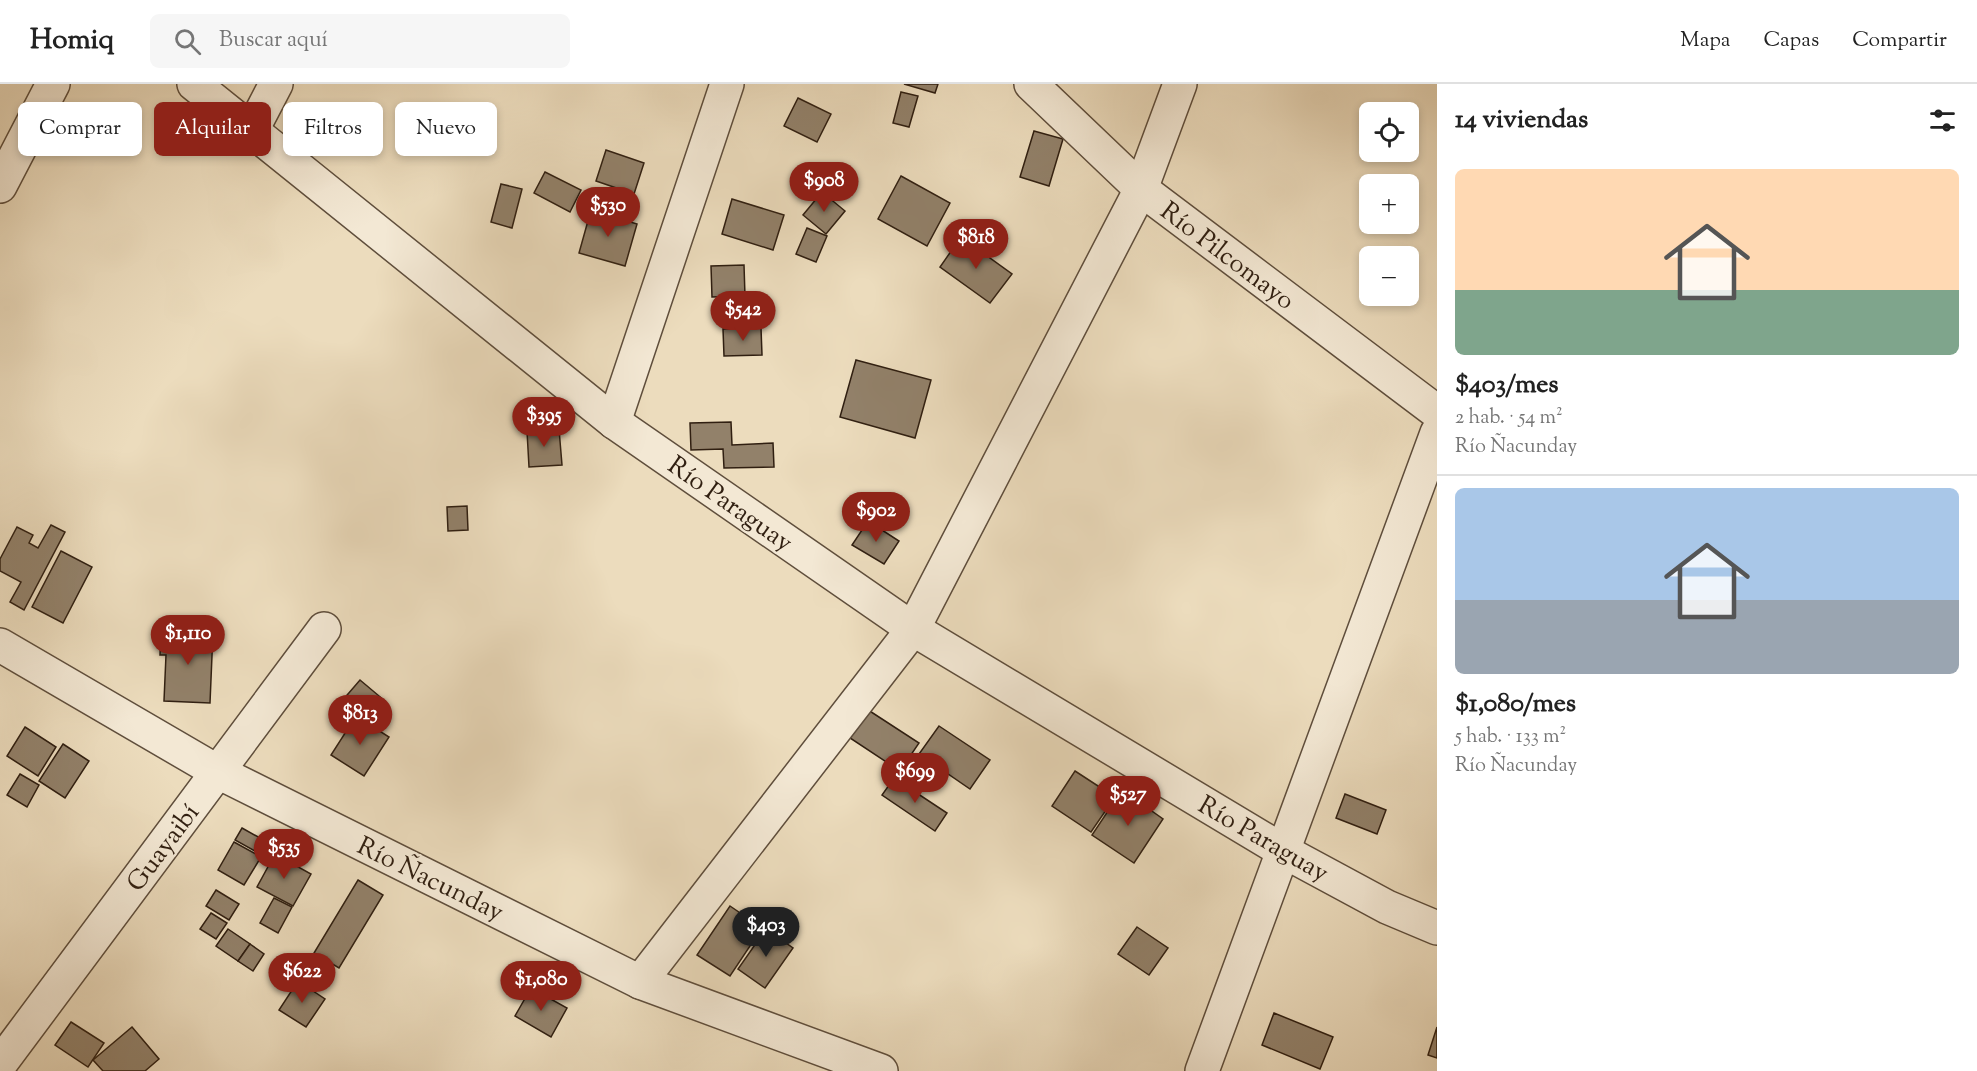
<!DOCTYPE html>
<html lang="es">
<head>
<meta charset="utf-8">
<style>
  body { margin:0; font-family:"Sorts Mill Goudy",serif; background:#f6f6f6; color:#222; height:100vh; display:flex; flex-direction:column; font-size:22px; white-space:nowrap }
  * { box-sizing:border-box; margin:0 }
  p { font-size:20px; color:#767676 }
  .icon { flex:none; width:33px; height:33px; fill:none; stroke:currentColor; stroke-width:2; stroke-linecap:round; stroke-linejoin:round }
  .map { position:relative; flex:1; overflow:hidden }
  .details { display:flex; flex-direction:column; background:#fff; width:540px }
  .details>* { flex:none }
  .hud { position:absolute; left:18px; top:18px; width:570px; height:54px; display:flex; gap:12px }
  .buttons { position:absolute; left:1359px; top:18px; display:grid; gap:12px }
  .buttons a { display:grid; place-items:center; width:60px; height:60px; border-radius:9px; background:#fff; box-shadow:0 3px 9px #0003; font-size:30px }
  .price { position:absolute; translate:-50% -51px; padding:0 14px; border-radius:21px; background:#8f2418; color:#fff; font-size:20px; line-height:39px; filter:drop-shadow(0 2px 3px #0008) }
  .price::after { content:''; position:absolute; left:50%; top:36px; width:18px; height:14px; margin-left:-9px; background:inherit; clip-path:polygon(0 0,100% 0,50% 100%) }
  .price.active { background:#222; color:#fff }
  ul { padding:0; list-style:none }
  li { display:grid; align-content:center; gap:12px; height:318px; padding:0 18px }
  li+li { border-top:2px solid #e0e0e0 }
  li span { display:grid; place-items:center; height:186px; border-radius:9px; color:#555 }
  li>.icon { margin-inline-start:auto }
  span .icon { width:108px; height:108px; fill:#fffc; stroke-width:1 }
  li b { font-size:26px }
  h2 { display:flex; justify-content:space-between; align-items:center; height:72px; padding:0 18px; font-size:26px }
  .chip { padding:0 21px; border-radius:9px; background:#fff; box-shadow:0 3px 9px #0003; font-size:21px; line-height:54px }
  .chip.active { background:#8f2418; color:#fff }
  header { display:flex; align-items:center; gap:36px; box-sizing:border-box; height:84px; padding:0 30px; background:#fff; border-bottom:2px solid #e0e0e0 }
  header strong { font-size:28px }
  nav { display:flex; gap:33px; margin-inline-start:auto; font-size:21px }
  .search { width:420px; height:54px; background:#f6f6f6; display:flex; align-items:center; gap:15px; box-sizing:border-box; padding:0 21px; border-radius:9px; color:#767676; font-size:22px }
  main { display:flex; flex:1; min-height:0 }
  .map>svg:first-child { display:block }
  .building { fill:#92816a; stroke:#301f11; stroke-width:1.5 }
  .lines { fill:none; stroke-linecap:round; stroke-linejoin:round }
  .minor-casing { stroke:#5f4e3c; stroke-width:36 }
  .minor { stroke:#f3e8d4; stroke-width:33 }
  .labels { text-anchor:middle; stroke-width:4.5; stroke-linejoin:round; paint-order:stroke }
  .street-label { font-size:26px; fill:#301f11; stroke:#f3e8d4 }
</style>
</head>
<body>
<header>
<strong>Homiq</strong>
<div class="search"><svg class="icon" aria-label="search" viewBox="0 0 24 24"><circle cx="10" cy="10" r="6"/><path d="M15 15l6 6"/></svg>Buscar aquí</div>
<nav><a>Mapa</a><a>Capas</a><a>Compartir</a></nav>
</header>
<main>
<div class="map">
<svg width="1437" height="987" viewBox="0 0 1437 987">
  <rect width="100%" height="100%" fill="#ecdcbd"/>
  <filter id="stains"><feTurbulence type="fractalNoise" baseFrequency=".00333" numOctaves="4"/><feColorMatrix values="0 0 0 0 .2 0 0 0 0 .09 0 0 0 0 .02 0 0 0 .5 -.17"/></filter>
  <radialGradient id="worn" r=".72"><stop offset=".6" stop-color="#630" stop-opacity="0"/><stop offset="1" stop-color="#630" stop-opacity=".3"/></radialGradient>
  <g class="building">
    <polygon points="904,0 938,0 935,9"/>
    <polygon points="901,8 918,12 909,43 893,39"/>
    <polygon points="798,14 831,30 817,58 784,42"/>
    <polygon points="1034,47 1063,55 1049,102 1020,93"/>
    <polygon points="606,66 644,79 634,110 596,97"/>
    <polygon points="545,88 581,106 570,128 534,109"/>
    <polygon points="901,92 950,119 927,162 878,135"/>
    <polygon points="501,100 522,105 512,144 491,138"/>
    <polygon points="822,108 845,127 826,150 803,131"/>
    <polygon points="732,115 784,131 773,166 722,150"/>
    <polygon points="591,126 637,140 625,182 579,169"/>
    <polygon points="807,144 827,152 816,178 796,170"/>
    <polygon points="961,153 1012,190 990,219 940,183"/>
    <polygon points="744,181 745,212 712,213 711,182"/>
    <polygon points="761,244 762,271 724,272 723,245"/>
    <polygon points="856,276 931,296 915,354 840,333"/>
    <polygon points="731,338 732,361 773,359 774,383 724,384 723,365 691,366 690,339"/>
    <polygon points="559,345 562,381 529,383 527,347"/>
    <polygon points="467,422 468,446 448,447 447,423"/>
    <polygon points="868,437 899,457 884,480 852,461"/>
    <polygon points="51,441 65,448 24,526 10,518 21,498 0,487 0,475 17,443 33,451 29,459 38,464"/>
    <polygon points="61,467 92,483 63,539 32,523"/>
    <polygon points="161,547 213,548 210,619 164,617 166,571 160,571"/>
    <polygon points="360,596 385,617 368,638 342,617"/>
    <polygon points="862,622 919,659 900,687 844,650"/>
    <polygon points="356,632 389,653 364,692 331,671"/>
    <polygon points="939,642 990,676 970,705 919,670"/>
    <polygon points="25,643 56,663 38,692 7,672"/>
    <polygon points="63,660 89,677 65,714 39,697"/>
    <polygon points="1075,687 1115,713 1091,748 1052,722"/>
    <polygon points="20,690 39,701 27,723 7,711"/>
    <polygon points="894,694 947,729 935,747 882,711"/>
    <polygon points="1122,706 1163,735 1134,779 1092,751"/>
    <polygon points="1345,710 1386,726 1377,750 1336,734"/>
    <polygon points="242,744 269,759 262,771 235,756"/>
    <polygon points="234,758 261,773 244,801 218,786"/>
    <polygon points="275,770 311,790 293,822 257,803"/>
    <polygon points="358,796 383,811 339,884 314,869"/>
    <polygon points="216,806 239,820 229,836 206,822"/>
    <polygon points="274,814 292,823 278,849 260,839"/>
    <polygon points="730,822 762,844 730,892 697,871"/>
    <polygon points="211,829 227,839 216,855 200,845"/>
    <polygon points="1137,843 1168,864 1149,891 1118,870"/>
    <polygon points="228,845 250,860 238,877 216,862"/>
    <polygon points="766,845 793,864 765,904 738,885"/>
    <polygon points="250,860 264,870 253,887 238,877"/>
    <polygon points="298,897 325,915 306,943 279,926"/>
    <polygon points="531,904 567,924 551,953 515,932"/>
    <polygon points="1274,929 1333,953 1320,985 1262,961"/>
    <polygon points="71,938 104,959 88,983 55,961"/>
    <polygon points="132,943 159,975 145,987 103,987 93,976"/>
    <polygon points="1437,943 1437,974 1428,971"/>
  </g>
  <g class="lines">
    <defs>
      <g id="minor">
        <polyline points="194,0 614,338 913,545 1285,768 1387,823 1437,844"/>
        <polyline points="1031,0 1141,105 1437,328"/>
        <polyline points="251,48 276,0"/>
        <polyline points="0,102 53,0"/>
        <polyline points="614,338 727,0"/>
        <polyline points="0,561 218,688 640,898 881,987"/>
        <polyline points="640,898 913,545 1141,105 1180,0"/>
        <polyline points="0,980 324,545"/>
        <polyline points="1202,987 1437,349"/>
      </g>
    </defs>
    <use href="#minor" class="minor-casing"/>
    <use href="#minor" class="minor"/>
  </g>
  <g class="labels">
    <g class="street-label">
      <text transform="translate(1228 171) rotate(37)" y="9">Río Pilcomayo</text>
      <text transform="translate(731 419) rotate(35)" y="9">Río Paraguay</text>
      <text transform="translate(1264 754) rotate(30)" y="9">Río Paraguay</text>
      <text transform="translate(162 763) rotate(-53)" y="9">Guayaibí</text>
      <text transform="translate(431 794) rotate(26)" y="9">Río Ñacunday</text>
    </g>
  </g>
  <rect width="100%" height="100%" filter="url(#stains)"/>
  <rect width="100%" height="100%" fill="url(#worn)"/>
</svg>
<div class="buttons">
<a><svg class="icon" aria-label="locate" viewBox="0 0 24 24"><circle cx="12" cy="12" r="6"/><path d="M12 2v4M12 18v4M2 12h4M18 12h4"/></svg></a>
<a>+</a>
<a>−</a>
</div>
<b class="price" style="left:824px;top:129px">$908</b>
<b class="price" style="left:608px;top:154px">$530</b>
<b class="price" style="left:976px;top:186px">$818</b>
<b class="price" style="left:743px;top:258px">$542</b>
<b class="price" style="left:544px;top:364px">$395</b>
<b class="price" style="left:876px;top:459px">$902</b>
<b class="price" style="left:188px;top:582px">$1,110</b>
<b class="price" style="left:360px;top:662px">$813</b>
<b class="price" style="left:915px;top:720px">$699</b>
<b class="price" style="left:1128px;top:743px">$527</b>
<b class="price" style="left:284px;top:796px">$535</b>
<b class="price active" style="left:766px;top:874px">$403</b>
<b class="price" style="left:302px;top:920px">$622</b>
<b class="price" style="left:541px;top:928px">$1,080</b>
<div class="hud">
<a class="chip">Comprar</a>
<a class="chip active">Alquilar</a>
<a class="chip">Filtros</a>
<a class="chip">Nuevo</a>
</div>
</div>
<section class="details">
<h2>14 viviendas<svg class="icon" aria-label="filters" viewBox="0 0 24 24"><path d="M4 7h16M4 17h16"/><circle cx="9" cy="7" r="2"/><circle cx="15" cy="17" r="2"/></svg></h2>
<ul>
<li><span style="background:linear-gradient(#ffd9b3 65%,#7fa58c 0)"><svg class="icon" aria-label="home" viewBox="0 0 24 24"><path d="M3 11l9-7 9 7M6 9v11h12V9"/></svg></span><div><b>$403/mes</b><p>2 hab. · 54 m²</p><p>Río Ñacunday</p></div></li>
<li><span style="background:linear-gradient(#a9c7e8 60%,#9aa5b1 0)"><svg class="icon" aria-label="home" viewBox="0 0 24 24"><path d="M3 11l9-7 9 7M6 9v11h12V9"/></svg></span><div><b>$1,080/mes</b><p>5 hab. · 133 m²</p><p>Río Ñacunday</p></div></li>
</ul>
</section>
</main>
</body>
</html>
